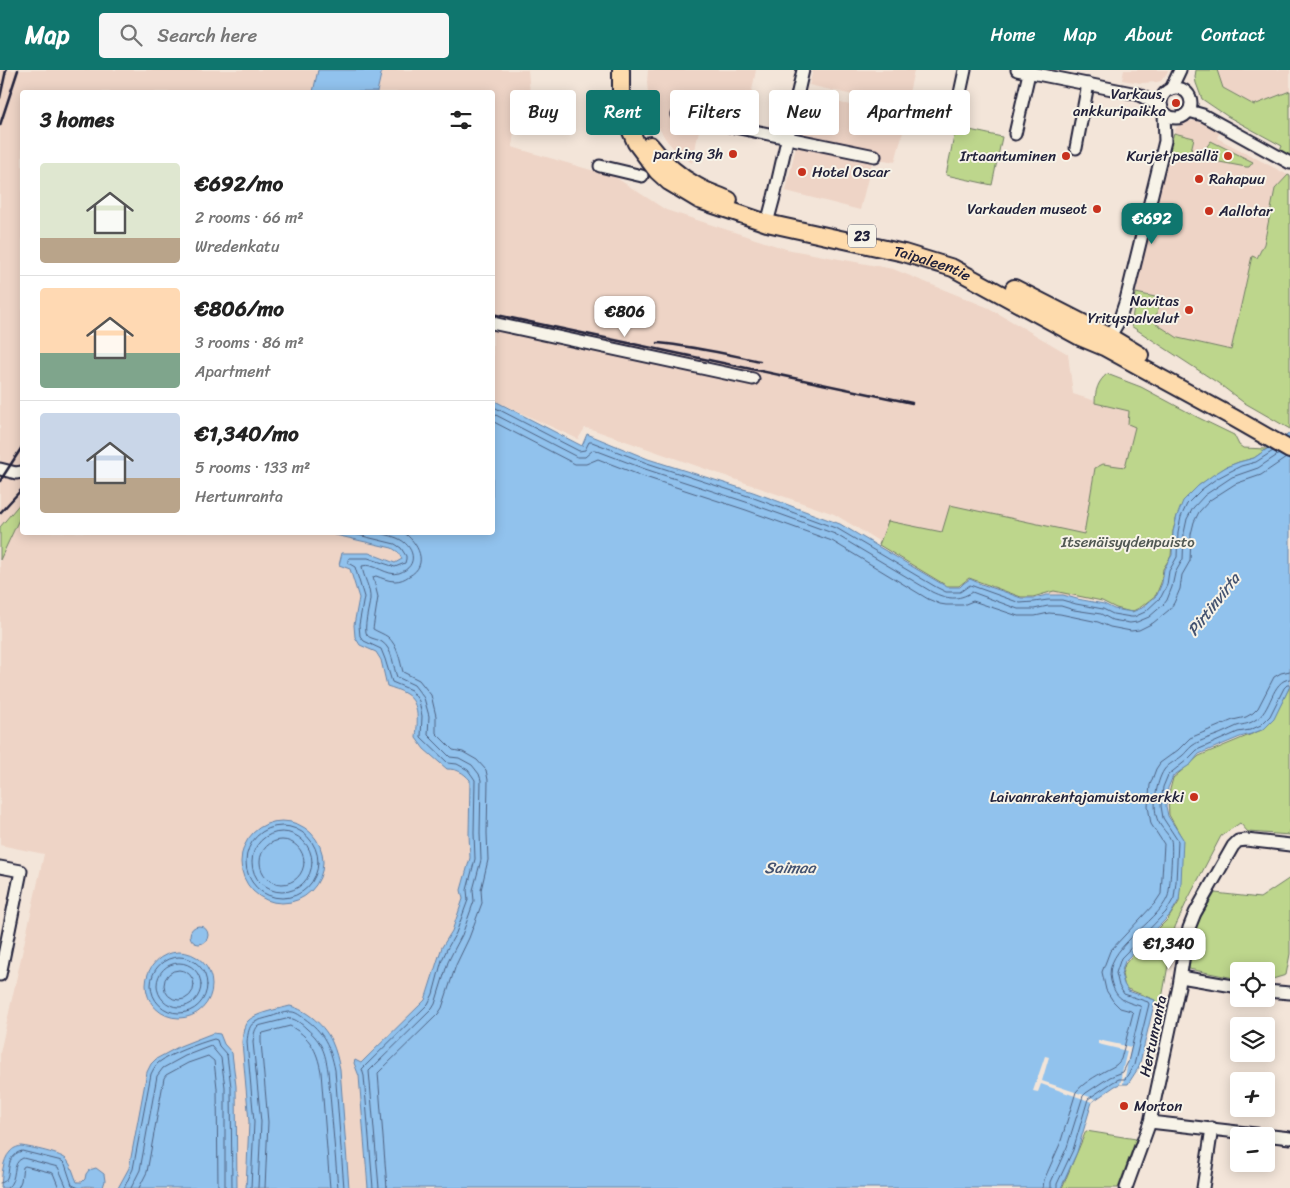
<!DOCTYPE html>
<html lang="en">
<head>
<meta charset="utf-8">
<style>
  body { margin:0; font-family:Sriracha,sans-serif; background:#f6f6f6; color:#222; height:100vh; display:flex; flex-direction:column; font-size:19px; white-space:nowrap }
  * { box-sizing:border-box; margin:0 }
  p { font-size:16px; color:#767676 }
  .icon { flex:none; width:28px; height:28px; fill:none; stroke:currentColor; stroke-width:2; stroke-linecap:round; stroke-linejoin:round }
  .map { position:relative; flex:1; overflow:hidden }
  .details { position:absolute; left:20px; top:20px; width:475px; height:445px; display:flex; flex-direction:column; background:#fff; border-radius:5px; box-shadow:0 2px 12px #0003 }
  .details>* { flex:none }
  .hud { position:absolute; left:510px; top:20px; width:475px; height:45px; display:flex; gap:10px }
  .tools { position:absolute; left:1230px; top:892px; display:grid; gap:10px }
  .tools a { display:grid; place-items:center; width:45px; height:45px; border-radius:5px; background:#fff; box-shadow:0 2px 12px #0003; font-size:25px }
  .price { position:absolute; translate:-50% -42px; padding:0 11px; border-radius:10px; background:#fff; color:#222; font-size:16px; line-height:32px; filter:drop-shadow(0 1px 2px #0008) }
  .price::after { content:''; position:absolute; left:50%; top:30px; width:15px; height:11px; margin-left:-8px; background:inherit; clip-path:polygon(0 0,100% 0,50% 100%) }
  .price.on { background:#0f766e; color:#fff }
  ul { padding:0; list-style:none }
  li { display:flex; align-items:center; gap:15px; height:125px; padding:0 20px }
  li+li { border-top:1px solid #e0e0e0 }
  li span { display:grid; place-items:center; flex:none; width:140px; height:100px; border-radius:5px; color:#555 }
  li>.icon { margin-inline-start:auto }
  span .icon { width:60px; height:60px; fill:#fffc; stroke-width:1 }
  li b { font-size:21px }
  h2 { display:flex; justify-content:space-between; align-items:center; height:60px; padding:0 20px; font-size:21px }
  .tag { padding:0 18px; border-radius:5px; background:#fff; box-shadow:0 2px 12px #0003; font-size:18px; line-height:45px }
  .tag.on { background:#0f766e; color:#fff }
  header { display:flex; align-items:center; gap:30px; box-sizing:border-box; height:70px; padding:0 25px; background:#0f766e; color:#fff }
  header strong { font-size:24px }
  nav { display:flex; gap:28px; margin-inline-start:auto; font-size:18px }
  .search { width:350px; height:45px; background:#f6f6f6; display:flex; align-items:center; gap:12px; box-sizing:border-box; padding:0 18px; border-radius:5px; color:#767676; font-size:19px }
  .map>svg:first-child { display:block }
  .built { fill:#eed4c6 }
  .green { fill:#bdd68c; stroke:#707c64 }
  .water { fill:#91c2ed; stroke:#6582a6 }
  .pier { fill:#f3e5d9 }
  .lines { fill:none; stroke-linecap:round; stroke-linejoin:round }
  .shore { stroke:#4e6282; stroke-width:1 }
  .minor-casing { stroke:#22223b; stroke-width:15 }
  .highway-casing { stroke:#22223b; stroke-width:20 }
  .minor { stroke:#f7f3e8; stroke-width:11 }
  .highway { stroke:#fedbac; stroke-width:16 }
  .rail { stroke:#22223b; stroke-width:2.5 }
  .poi-dot { fill:#c8321e; stroke:#f7f3e8; stroke-width:2 }
  .labels { text-anchor:middle; stroke-width:4; stroke-linejoin:round; paint-order:stroke }
  .shield { fill:#f7f3e8; stroke:#62616f; stroke-width:1 }
  .shield-label { font-size:14px; font-weight:bold; fill:#22223b }
  .poi-label { font-size:15px; fill:#22223b; stroke:#f7f3e8; text-anchor:end }
  .street-label { font-size:15px; fill:#22223b; stroke:#f7f3e8 }
  .park-label { font-size:15px; fill:#505853; stroke:#f7f3e8 }
  .water-label { font-size:16px; font-style:italic; fill:#435270; stroke:#f7f3e8 }
</style>
</head>
<body>
<header>
<strong>Map</strong>
<div class="search"><svg class="icon" aria-label="search" viewBox="0 0 24 24"><circle cx="10" cy="10" r="6"/><path d="M15 15l6 6"/></svg>Search here</div>
<nav><a>Home</a><a>Map</a><a>About</a><a>Contact</a></nav>
</header>
<div class="map">
<svg width="1290" height="1118" viewBox="0 0 1290 1118">
  <rect width="100%" height="100%" fill="#f3e5d9"/>
  <filter id="ink" filterUnits="userSpaceOnUse"><feTurbulence type="fractalNoise" baseFrequency=".02" numOctaves="2"/><feDisplacementMap in="SourceGraphic" scale="10" xChannelSelector="R" yChannelSelector="G"/><feConvolveMatrix kernelMatrix="1 2 1 2 8 2 1 2 1" color-interpolation-filters="sRGB"/></filter>
  <g filter="url(#ink)">
    <g class="built">
      <polygon points="0,0 318,0 313,22 22,22 22,431 0,457"/>
      <polygon points="382,0 528,0 531,35 517,37 512,77 615,107 666,140 786,179 893,199 989,238 1068,284 1073,324 1130,342 1170,368 1121,534 1002,517 969,506 948,513 834,444 591,359 585,358 578,369 493,330 492,22 377,22"/>
      <polygon points="648,0 756,0 746,50 703,42 692,93 679,84 667,71 657,55 649,35 647,12"/>
      <polygon points="813,0 914,0 906,37 809,15"/>
      <polygon points="1124,0 1168,0 1167,3 1161,11 1157,12 1141,13 1122,10"/>
      <polygon points="1217,0 1290,0 1290,21 1254,35 1223,18"/>
      <polygon points="807,26 907,47 895,92 873,88 860,140 786,121"/>
      <polygon points="1189,51 1197,51 1220,61 1217,68 1288,105 1275,119 1264,174 1256,188 1252,187 1231,280 1178,268 1154,253 1160,228 1136,223 1150,149 1173,65 1176,58 1179,55"/>
      <polygon points="22,443 22,462 329,463 331,464 392,478 398,482 402,489 395,493 369,483 350,499 359,528 354,555 360,575 376,582 381,590 387,616 408,624 414,633 417,647 416,668 424,679 447,699 455,699 465,704 470,710 469,764 470,788 461,820 464,829 452,861 442,877 438,889 425,930 364,990 361,993 354,992 359,1006 368,1118 0,1118 0,983 44,784 0,775 0,490"/>
    </g>
    <g class="green">
      <polygon points="1196,0 1217,0 1223,18 1254,35 1290,21 1290,89 1279,83 1282,76 1227,46 1202,29 1196,13 1195,7"/>
      <polygon points="956,57 1002,67 992,115 946,105"/>
      <polygon points="1174,63 1194,68 1189,89 1167,85"/>
      <polygon points="1211,71 1253,92 1249,97 1246,97 1214,91 1205,79"/>
      <polygon points="1288,105 1290,106 1290,359 1243,332 1218,313 1131,256 1136,223 1160,228 1155,253 1178,268 1231,280 1252,186 1257,188 1264,174 1275,119"/>
      <path d="M1107,304L1141,317L1199,348L1234,365L1239,375L1243,378L1267,379L1254,388L1239,392L1226,397L1198,416L1177,446L1173,461L1171,486L1163,499L1161,513L1156,525L1141,537L1131,542L1116,538L1102,531L1054,521L1033,527H1021L969,508L959,516H947L879,475L888,451L942,462L950,435L1084,464L1095,398L1103,394L1125,397L1135,357L1128,354L1129,341L1095,333C1095,321 1098,311 1107,304Z"/>
      <polygon points="22,431 22,443 0,490 0,457"/>
      <polygon points="1290,616 1290,765 1248,762 1240,753 1221,766 1188,829 1175,857 1161,934 1154,934 1155,930 1125,918 1122,904 1125,894 1138,879 1168,849 1179,832 1182,768 1169,745 1168,727 1173,708 1199,686 1264,659 1281,634"/>
      <polygon points="1290,808 1290,884 1286,905 1266,911 1266,901 1239,901 1239,909 1189,899 1192,873 1199,850 1215,823 1260,828"/>
      <polygon points="1086,1061 1136,1069 1118,1118 1062,1118"/>
    </g>
    <g class="water">
      <polygon points="318,0 382,0 377,22 313,22"/>
      <path d="M493,330L582,376L587,364L648,389L753,422L840,454L947,517H960L964,513L970,509L981,514L1002,521L1021,528H1034L1047,525H1063L1077,529L1104,534L1114,539L1132,542L1142,538L1157,525L1162,513L1164,499L1172,485L1173,462L1177,446L1183,431L1198,416L1213,405L1226,397L1239,392L1254,388L1290,363V616L1274,649L1264,659L1251,664L1240,667L1199,684L1191,694L1173,706L1168,718L1166,736L1168,746L1183,769L1181,813L1179,830L1170,845L1125,891L1121,904L1124,914L1128,921L1155,930L1139,997L1128,1014H1120L1115,1016L1092,1032L1077,1082L1061,1118H368L359,1006L354,993L355,990L361,993L364,990L425,930L438,889L442,877L452,861L463,829L461,820L470,788L469,764L470,710C463,702 457,699 447,699L424,679L416,668C417,654 421,633 406,624C400,620 393,618 387,616L381,590L376,582L360,575L355,567L354,555L359,528L350,499L339,495L342,483H369L395,493L402,489L398,482L392,478L331,464L329,463L492,462Z"/>
      <circle cx="282" cy="792" r="41"/>
      <circle cx="199" cy="865" r="9"/>
      <circle cx="179" cy="915" r="33"/>
      <path d="M290,936C307,940 325,956 332,972C336,981 338,990 340,999L349,1118H246L249,1052L242,972C243,965 243,957 247,952C254,943 279,939 290,936Z"/>
      <polygon points="213,963 220,964 224,974 232,983 236,1016 237,1118 118,1118 129,1098 147,1002 151,994 156,989 180,976"/>
      <path d="M21,1076C30,1077 63,1084 67,1090C72,1096 74,1106 77,1112H82L85,1109L86,1104L89,1100L96,1098L104,1104L105,1111L103,1117C95,1118 89,1115 82,1117L81,1118H1C2,1107 2,1090 10,1082C13,1078 17,1077 21,1076Z"/>
    </g>
    <g class="pier">
      <polygon points="1098,970 1131,977 1125,1007 1124,1007 1123,1014 1120,1014 1122,1007 1121,1006 1127,981 1098,974"/>
      <polygon points="1045,986 1049,987 1042,1011 1096,1029 1092,1032 1041,1014 1038,1022 1033,1021"/>
    </g>
    <g class="lines">
      <g class="shore">
        <polyline points="492,336 579,381 585,380 589,372 592,372 647,393 751,427 838,459 936,517 946,522 960,522 970,515 1020,533 1034,532 1048,530 1062,530 1076,534 1103,539 1113,544 1131,547 1134,547 1145,542 1161,527 1167,515 1169,501 1177,487 1178,462 1181,447 1187,434 1201,420 1216,409 1229,402 1241,396 1256,392 1273,381"/>
        <path d="M492,343L577,387H585L593,380H595L645,399L749,433L835,464L932,522C947,529 958,531 972,522L1018,539H1034L1048,536H1061L1074,540L1101,544L1112,550L1130,553L1137,552L1149,547L1164,534L1167,530L1172,517L1175,503L1183,489L1184,463L1187,449L1193,438L1205,425L1232,407L1258,398L1279,384"/>
        <polyline points="492,351 575,394 586,394 598,389 642,406 746,440 832,471 928,529 940,534 946,535 963,535 973,531 1018,546 1035,546 1049,543 1060,544 1098,552 1110,557 1131,561 1139,560 1153,553 1169,540 1174,533 1180,519 1182,505 1190,491 1191,464 1194,452 1199,442 1210,430 1235,414 1261,405 1286,388"/>
        <polyline points="346,462 395,474 401,478 406,486 406,489 405,493 395,497 368,488 349,488 348,490 348,493 355,497 364,527 359,555 360,566 364,571 381,579 385,589 392,612 411,620 419,631 422,646 421,667 448,693 457,694 468,700 473,707 475,710 474,763 475,789 467,820 468,830 456,863 447,879 442,890 433,924 428,934 362,999 364,1006 373,1118"/>
        <path d="M374,462C382,464 390,465 397,468C414,475 420,496 399,503C387,507 374,492 362,496C363,507 371,518 370,530C369,538 363,559 367,565C370,569 378,569 382,572C393,579 393,597 397,607L414,615L424,628L429,646L428,665L450,687L459,688L472,695L479,704L481,710L480,763L481,790L473,820L474,831L462,865L453,882L448,892L435,934L432,939L369,1001L379,1118"/>
        <circle cx="282" cy="792" r="36"/>
        <circle cx="282" cy="792" r="30"/>
        <circle cx="282" cy="792" r="22"/>
        <circle cx="179" cy="915" r="28"/>
        <circle cx="179" cy="915" r="22"/>
        <circle cx="179" cy="915" r="15"/>
        <path d="M0,1113C16,1111 0,1087 22,1081L62,1091L65,1094L72,1115L79,1118"/>
        <path d="M7,1118C19,1109 10,1093 23,1088L58,1097L67,1118"/>
        <polyline points="18,1118 21,1111 23,1097 25,1096 53,1103 59,1118"/>
        <path d="M124,1118L133,1099L151,1004C153,1000 155,996 158,993C169,984 200,973 214,969L217,970L219,976L227,985L231,1017L232,1118"/>
        <polyline points="131,1118 140,1100 157,1006 163,998 185,986 211,976 221,988 225,1017 225,1118"/>
        <polyline points="139,1118 147,1102 164,1008 166,1005 188,993 208,986 214,991 217,1018 218,1118"/>
        <path d="M251,1118L254,1052L247,972C249,952 252,952 270,947C276,945 283,942 289,942C295,941 299,945 304,948C324,962 330,976 335,1000L344,1118"/>
        <path d="M258,1118L261,1052L253,972C254,966 254,960 258,956L290,948C297,950 302,954 307,959C322,972 325,982 328,1001L338,1118"/>
        <path d="M265,1118L268,1052L261,972V965L263,963L290,956C310,967 317,980 321,1002L330,1118"/>
        <path d="M387,1118L378,1003L438,944L442,938L456,895L469,868L482,833L481,820L488,790L487,763L488,710L486,700L477,690L463,682L453,680L436,663V646L431,625L419,610L403,602C400,591 398,576 388,567C384,564 378,562 373,559L378,527L373,507L376,506C382,508 388,511 395,511C400,511 405,509 409,506C430,495 418,472 403,462"/>
        <path d="M1043,1118L1044,1110L1060,1074L1076,1022C1083,1013 1096,1006 1105,1001C1112,997 1117,996 1121,989L1133,943L1131,941L1120,938L1113,931L1106,920L1102,902L1110,881L1155,833L1161,824L1164,774L1151,754L1148,736L1150,715L1156,699L1160,693L1178,680L1190,668L1233,650L1246,647L1253,643L1258,638L1274,607L1281,603L1290,601"/>
        <path d="M1051,1118V1112L1067,1077L1083,1026L1086,1023L1110,1007L1123,1002L1128,992L1141,938L1140,936C1123,931 1116,929 1111,911C1102,878 1158,854 1168,826C1170,820 1173,776 1171,770C1168,763 1161,758 1158,751C1152,738 1156,712 1164,700C1168,694 1176,691 1182,686C1186,683 1188,679 1192,676C1201,669 1214,667 1224,662C1228,660 1233,658 1237,656C1244,654 1250,654 1255,650C1272,642 1271,610 1290,609"/>
        <polyline points="1057,1118 1057,1114 1073,1080 1088,1029 1113,1012 1119,1009 1125,1009 1134,995 1149,934 1148,932 1124,924 1119,916 1116,903 1121,888 1166,842 1174,828 1176,812 1178,771 1163,748 1161,736 1163,717 1168,705 1187,690 1197,680 1238,662 1250,660 1261,655 1270,646 1284,618 1287,615 1290,615"/>
      </g>
      <defs>
        <g id="minor">
          <polyline points="1017,0 1137,24 1149,30 1162,39"/>
          <circle cx="1176" cy="33" r="15"/>
          <polyline points="1171,19 1180,0"/>
          <polyline points="1189,41 1203,45 1290,93"/>
          <polyline points="677,45 875,86"/>
          <polyline points="954,51 965,0"/>
          <polyline points="1015,64 1029,3"/>
          <polyline points="1076,78 1088,14"/>
          <polyline points="600,96 642,106"/>
          <polyline points="767,153 774,127 803,0"/>
          <polyline points="492,253 753,309"/>
          <polyline points="1107,271 1119,251 1126,230 1165,71 1164,43"/>
          <polyline points="0,399 16,403 22,402"/>
          <polyline points="0,797 21,801 0,905"/>
          <polyline points="1181,907 1239,917"/>
          <polyline points="1266,921 1290,923"/>
          <polyline points="1150,1052 1290,1068"/>
          <polyline points="1126,1118 1150,1052 1179,916 1186,871 1189,858 1195,843 1233,776 1238,771 1246,770 1290,775"/>
          <polyline points="1203,1118 1212,1058"/>
        </g>
        <g id="highway">
          <path id="s1" d="M621,0V22L624,45L636,73L657,101L669,112L699,130L767,153L904,183L953,198L1080,267L1104,277L1234,348L1290,380"/>
          <path d="M650,75C662,91 678,106 697,116C707,122 718,125 729,130"/>
          <polyline points="1014,218 1110,267 1140,285"/>
        </g>
      </defs>
      <use href="#minor" class="minor-casing"/>
      <use href="#highway" class="highway-casing"/>
      <use href="#minor" class="minor"/>
      <use href="#highway" class="highway"/>
      <g class="rail">
        <polyline points="0,28 6,0"/>
        <polyline points="0,55 18,0"/>
        <polyline points="492,244 912,333"/>
        <path d="M658,273C693,276 726,284 760,291"/>
        <polyline points="0,411 22,377"/>
        <polyline points="0,443 22,419"/>
      </g>
    </g>
  </g>
  <g class="poi-dot">
    <circle cx="1176" cy="33" r="5"/>
    <circle cx="733" cy="84" r="5"/>
    <circle cx="1066" cy="86" r="5"/>
    <circle cx="1228" cy="86" r="5"/>
    <circle cx="802" cy="102" r="5"/>
    <circle cx="1199" cy="109" r="5"/>
    <circle cx="1097" cy="139" r="5"/>
    <circle cx="1209" cy="141" r="5"/>
    <circle cx="1189" cy="240" r="5"/>
    <circle cx="1194" cy="727" r="5"/>
    <circle cx="1124" cy="1036" r="5"/>
  </g>
  <g class="labels">
    <rect class="shield" x="848" y="154.5" width="28" height="23" rx="4"/>
    <g class="shield-label">
      <text x="862" y="171">23</text>
    </g>
    <g class="poi-label">
      <text x="1166" y="29">Varkaus,<tspan x="1166" dy="17">ankkuripaikka</tspan></text>
      <text x="723" y="89">parking 3h</text>
      <text x="1056" y="91">Irtaantuminen</text>
      <text x="1218" y="91">Kurjet pesällä</text>
      <text x="812" y="107" text-anchor="start">Hotel Oscar</text>
      <text x="1209" y="114" text-anchor="start">Rahapuu</text>
      <text x="1087" y="144">Varkauden museot</text>
      <text x="1219" y="146" text-anchor="start">Aallotar</text>
      <text x="1179" y="236">Navitas<tspan x="1179" dy="17">Yrityspalvelut</tspan></text>
      <text x="1184" y="732">Laivanrakentajamuistomerkki</text>
      <text x="1134" y="1041" text-anchor="start">Morton</text>
    </g>
    <g class="street-label">
      <text dy="5" stroke="none"><textPath href="#s1" startOffset="404">Taipaleentie</textPath></text>
      <text transform="translate(1153 966) rotate(-78)" y="5">Hertunranta</text>
    </g>
    <g class="park-label">
      <text x="1128" y="477">Itsenäisyydenpuisto</text>
    </g>
    <g class="water-label">
      <text transform="translate(1213 534) rotate(-52)" y="6">Pirtinvirta</text>
      <text x="790" y="803">Saimaa</text>
    </g>
  </g>
</svg>
<div class="tools">
<a><svg class="icon" aria-label="locate" viewBox="0 0 24 24"><circle cx="12" cy="12" r="6"/><path d="M12 2v4M12 18v4M2 12h4M18 12h4"/></svg></a>
<a><svg class="icon" aria-label="layers" viewBox="0 0 24 24"><path d="M12 4l9 5-9 5-9-5zM3 14l9 5 9-5"/></svg></a>
<a>+</a>
<a>−</a>
</div>
<b class="price on" style="left:1152px;top:175px">€692</b>
<b class="price" style="left:625px;top:268px">€806</b>
<b class="price" style="left:1169px;top:900px">€1,340</b>
<div class="hud">
<a class="tag">Buy</a>
<a class="tag on">Rent</a>
<a class="tag">Filters</a>
<a class="tag">New</a>
<a class="tag">Apartment</a>
</div>
<section class="details">
<h2>3 homes<svg class="icon" aria-label="filters" viewBox="0 0 24 24"><path d="M4 7h16M4 17h16"/><circle cx="9" cy="7" r="2"/><circle cx="15" cy="17" r="2"/></svg></h2>
<ul>
<li><span style="background:linear-gradient(#dfe7d0 75%,#b9a48a 0)"><svg class="icon" aria-label="home" viewBox="0 0 24 24"><path d="M3 11l9-7 9 7M6 9v11h12V9"/></svg></span><div><b>€692/mo</b><p>2 rooms · 66 m²</p><p>Wredenkatu</p></div></li>
<li><span style="background:linear-gradient(#ffd9b3 65%,#7fa58c 0)"><svg class="icon" aria-label="home" viewBox="0 0 24 24"><path d="M3 11l9-7 9 7M6 9v11h12V9"/></svg></span><div><b>€806/mo</b><p>3 rooms · 86 m²</p><p>Apartment</p></div></li>
<li><span style="background:linear-gradient(#c9d6e8 65%,#b9a48a 0)"><svg class="icon" aria-label="home" viewBox="0 0 24 24"><path d="M3 11l9-7 9 7M6 9v11h12V9"/></svg></span><div><b>€1,340/mo</b><p>5 rooms · 133 m²</p><p>Hertunranta</p></div></li>
</ul>
</section>
</div>
</body>
</html>
